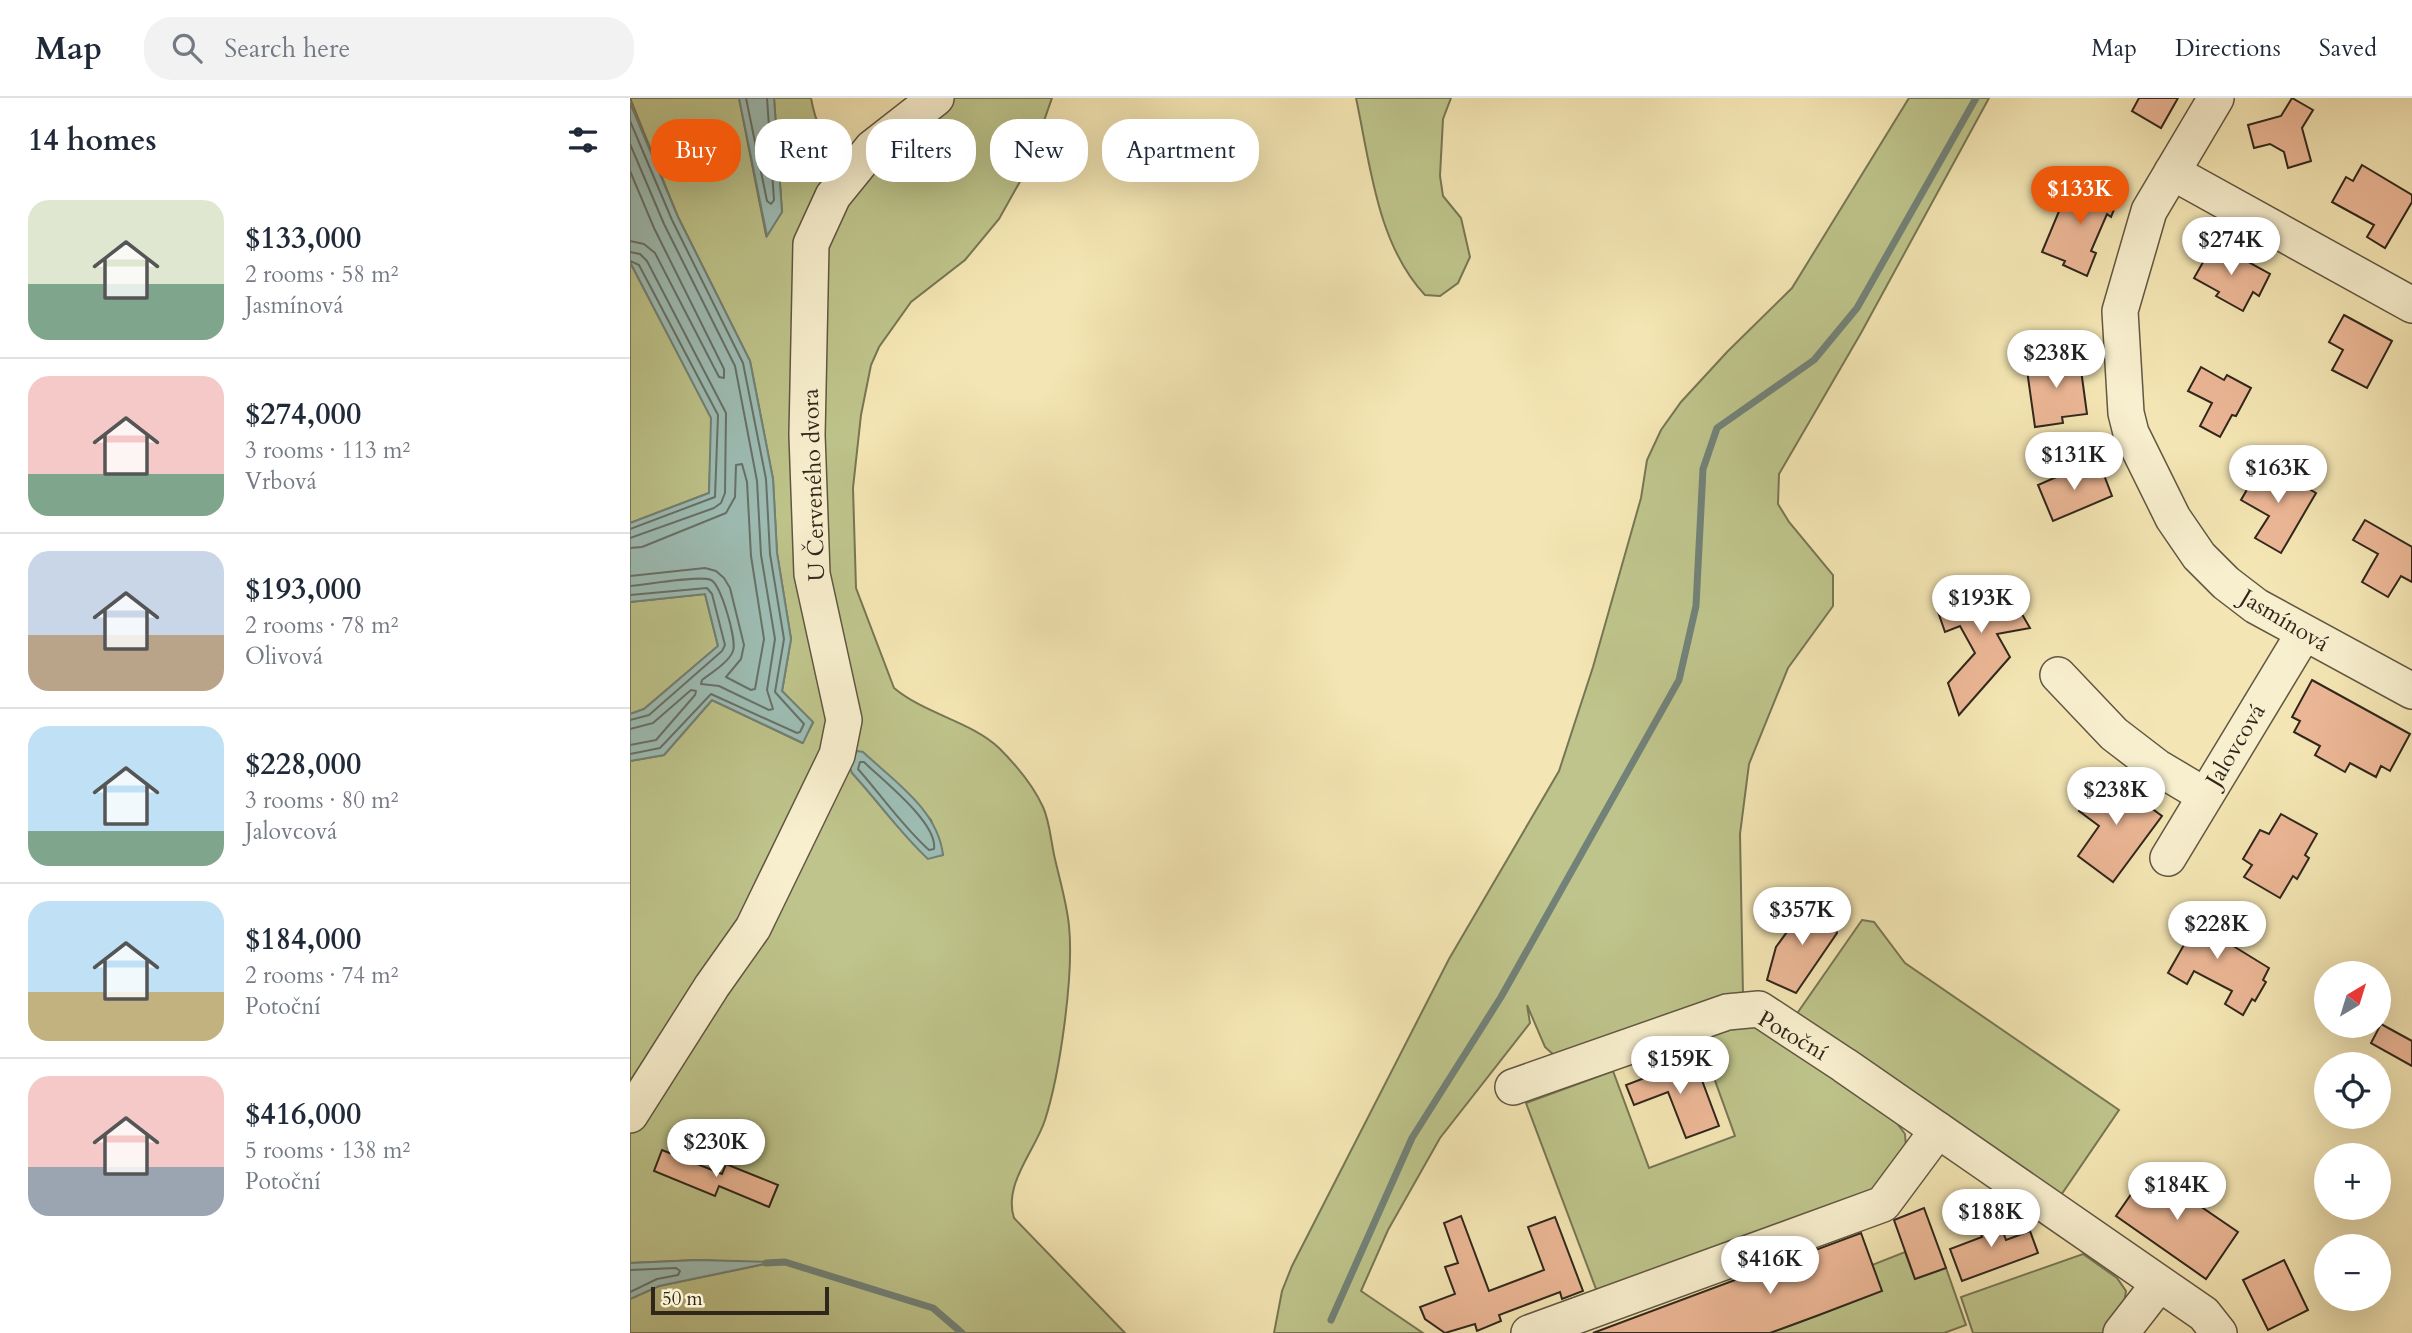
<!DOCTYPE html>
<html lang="en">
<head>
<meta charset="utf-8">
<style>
  body { margin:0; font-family:Cardo,serif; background:#f2f2f3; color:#1f2937; height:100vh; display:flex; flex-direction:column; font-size:26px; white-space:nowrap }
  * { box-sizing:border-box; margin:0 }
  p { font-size:23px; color:#747a83 }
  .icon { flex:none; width:38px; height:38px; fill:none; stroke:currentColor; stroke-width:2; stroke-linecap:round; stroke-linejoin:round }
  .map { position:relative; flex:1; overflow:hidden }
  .drawer { display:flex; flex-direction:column; background:#fff; width:630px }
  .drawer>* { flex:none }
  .guide { position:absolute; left:21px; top:21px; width:665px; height:63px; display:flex; gap:14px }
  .needle { width:46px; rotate:38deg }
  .tools { position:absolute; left:1684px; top:863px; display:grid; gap:14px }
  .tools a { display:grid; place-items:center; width:77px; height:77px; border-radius:50%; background:#fff; box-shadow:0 7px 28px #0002; font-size:35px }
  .scale { position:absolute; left:21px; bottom:18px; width:178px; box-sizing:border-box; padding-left:7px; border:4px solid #30271c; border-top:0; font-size:19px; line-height:24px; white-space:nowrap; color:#30271c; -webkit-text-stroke:5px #f8efce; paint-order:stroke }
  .price { position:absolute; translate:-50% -60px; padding:0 16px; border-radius:24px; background:#fff; color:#222; font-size:23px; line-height:46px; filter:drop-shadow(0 2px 4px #0008) }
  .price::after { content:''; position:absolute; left:50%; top:42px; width:21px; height:16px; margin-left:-10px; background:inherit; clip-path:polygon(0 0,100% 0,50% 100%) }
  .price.selected { background:#ea580c; color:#fff }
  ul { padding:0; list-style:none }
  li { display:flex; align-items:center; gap:21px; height:175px; padding:0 28px }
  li+li { border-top:2px solid #e0e1e3 }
  li span { display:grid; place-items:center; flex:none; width:196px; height:140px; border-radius:21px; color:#555 }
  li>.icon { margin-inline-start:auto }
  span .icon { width:84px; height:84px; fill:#fffc; stroke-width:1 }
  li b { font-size:30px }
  h2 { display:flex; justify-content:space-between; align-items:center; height:84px; padding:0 28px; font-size:30px }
  .chip { padding:0 24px; border-radius:28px; background:#fff; box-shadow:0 7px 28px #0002; font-size:24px; line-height:63px }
  .chip.selected { background:#ea580c; color:#fff }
  header { display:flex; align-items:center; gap:42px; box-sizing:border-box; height:98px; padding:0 35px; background:#fff; border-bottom:2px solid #e0e1e3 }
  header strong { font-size:33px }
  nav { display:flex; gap:38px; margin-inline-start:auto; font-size:24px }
  .search { width:490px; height:63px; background:#f2f2f3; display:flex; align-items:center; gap:18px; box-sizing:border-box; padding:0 24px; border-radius:28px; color:#747a83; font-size:26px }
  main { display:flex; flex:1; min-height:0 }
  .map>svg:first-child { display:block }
  .green { fill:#bec48b; stroke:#777654; stroke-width:2; fill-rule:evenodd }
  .water { fill:#9ebeb6; stroke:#728278; stroke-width:2 }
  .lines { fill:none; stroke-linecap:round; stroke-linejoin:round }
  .shore { stroke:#677269; stroke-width:2 }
  .stream { stroke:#728278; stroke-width:7 }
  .building { fill:#ecb796; stroke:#30271c; stroke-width:2 }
  .minor-casing { stroke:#615742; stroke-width:38 }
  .minor { stroke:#f8efce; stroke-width:35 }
  .labels { text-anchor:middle; stroke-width:5; stroke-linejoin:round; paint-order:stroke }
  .street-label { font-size:23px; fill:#30271c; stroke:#f8efce }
</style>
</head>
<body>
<header>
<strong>Map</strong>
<div class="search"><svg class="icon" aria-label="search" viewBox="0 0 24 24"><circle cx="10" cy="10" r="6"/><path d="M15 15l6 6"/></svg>Search here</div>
<nav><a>Map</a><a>Directions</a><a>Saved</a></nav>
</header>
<main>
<section class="drawer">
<h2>14 homes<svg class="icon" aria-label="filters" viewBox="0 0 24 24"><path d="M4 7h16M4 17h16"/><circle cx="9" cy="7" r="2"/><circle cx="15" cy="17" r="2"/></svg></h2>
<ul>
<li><span style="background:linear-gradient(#dfe7d0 60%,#7fa58c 0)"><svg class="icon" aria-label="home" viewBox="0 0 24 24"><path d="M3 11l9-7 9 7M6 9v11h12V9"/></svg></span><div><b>$133,000</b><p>2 rooms · 58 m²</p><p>Jasmínová</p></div></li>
<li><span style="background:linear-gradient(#f6c9c9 70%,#7fa58c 0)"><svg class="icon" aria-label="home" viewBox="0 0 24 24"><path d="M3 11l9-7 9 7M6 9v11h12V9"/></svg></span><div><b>$274,000</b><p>3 rooms · 113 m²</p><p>Vrbová</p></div></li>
<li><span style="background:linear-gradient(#c9d6e8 60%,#b9a48a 0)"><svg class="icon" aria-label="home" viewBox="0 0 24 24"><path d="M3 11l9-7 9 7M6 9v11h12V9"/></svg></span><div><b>$193,000</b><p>2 rooms · 78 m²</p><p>Olivová</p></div></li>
<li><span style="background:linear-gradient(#bfe0f5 75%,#7fa58c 0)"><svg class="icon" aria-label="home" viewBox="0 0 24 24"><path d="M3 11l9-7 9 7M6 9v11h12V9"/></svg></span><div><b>$228,000</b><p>3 rooms · 80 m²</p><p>Jalovcová</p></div></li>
<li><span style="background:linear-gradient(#bfe0f5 65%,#c2b280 0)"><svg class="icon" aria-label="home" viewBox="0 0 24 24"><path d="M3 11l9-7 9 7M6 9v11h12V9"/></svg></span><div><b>$184,000</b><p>2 rooms · 74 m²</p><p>Potoční</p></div></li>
<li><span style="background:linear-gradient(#f6c9c9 65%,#9aa5b1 0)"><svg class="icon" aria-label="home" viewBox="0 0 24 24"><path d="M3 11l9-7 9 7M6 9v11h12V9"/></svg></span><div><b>$416,000</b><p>5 rooms · 138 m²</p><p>Potoční</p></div></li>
</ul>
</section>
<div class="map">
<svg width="1782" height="1235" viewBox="0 0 1782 1235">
  <rect width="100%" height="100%" fill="#f4e6b4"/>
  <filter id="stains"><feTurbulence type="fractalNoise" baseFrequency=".00286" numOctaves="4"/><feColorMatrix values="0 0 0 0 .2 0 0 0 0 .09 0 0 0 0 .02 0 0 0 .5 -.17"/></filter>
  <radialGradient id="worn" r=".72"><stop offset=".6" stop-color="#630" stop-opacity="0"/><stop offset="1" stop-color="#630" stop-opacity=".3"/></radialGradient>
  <g class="green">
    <path d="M0,0H109L136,137L152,114L144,0H181C185,23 192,41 213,53L227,48L284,0H422L397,71L369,121L335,162L281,204L249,249L241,267L231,317L223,390L226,490L264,590C295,616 342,624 369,650C386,667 403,687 413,709C420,724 421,745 425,761C430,783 437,806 439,828C444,877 430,975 415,1022C405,1053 373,1086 384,1120L495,1235H0V1201L29,1188L140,1165L68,1162L0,1165V663L34,657L82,602L172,645L183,625L152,593L161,541L147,455L143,381L120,263L48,119ZM233,655L281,699L301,722L313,757L298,760C270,735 248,703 222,675Z"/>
    <path d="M726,0H821L813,21L810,78L813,98L831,120L840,159L828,185L810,198L795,197C747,146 740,65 726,0Z"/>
    <polygon points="1279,0 1359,0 1231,235 1149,376 1148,406 1159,424 1203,477 1203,508 1158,570 1119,666 1110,736 1113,897 925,958 915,949 897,907 900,925 810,1040 758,1132 731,1193 793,1235 644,1235 652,1193 662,1168 819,861 929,673 963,569 1011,400 1017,362 1031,332 1051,304 1097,254 1162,190"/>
    <polygon points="0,164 82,320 79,395 0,425"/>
    <polygon points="75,496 88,548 14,611 0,616 0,504"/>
    <polygon points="1232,822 1244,824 1275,865 1489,1012 1429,1100 1166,917"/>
    <polygon points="1119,927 1137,934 1266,1024 1275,1036 1276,1049 1247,1093 969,1199 896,1005 983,973 1019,1070 1105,1038 1070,941 1100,930"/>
    <polygon points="1275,1154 1285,1181 1316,1170 1336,1227 1314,1235 1124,1235 1159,1228 1251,1193 1242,1167"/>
    <polygon points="1453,1156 1487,1180 1496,1193 1494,1206 1475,1235 1343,1235 1331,1199"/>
  </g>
  <g class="water">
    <polygon points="109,0 144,0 152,114 137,138"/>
    <polygon points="0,5 48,119 120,263 143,381 147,455 161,541 152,593 183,624 173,645 82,602 34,657 0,663 0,616 14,611 88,548 75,496 0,504 0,425 79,395 81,320 0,164"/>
    <path d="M227,653L233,654C264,683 308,712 313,757L298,761C270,735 248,703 222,675L219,668Z"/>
    <polygon points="68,1162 144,1164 29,1188 0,1201 0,1165"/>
  </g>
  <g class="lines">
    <g class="shore">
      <polyline points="116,0 137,103 141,106 144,102 137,0"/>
      <polyline points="0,23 42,122 113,265 136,381 140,456 154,541 145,594 174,626 170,634 167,635 81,596 30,650 0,656"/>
      <path d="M0,46L34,126L105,268L127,383L131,457L145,541L137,592L143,611L139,612L89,588L71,586L72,582C81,575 99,564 103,553C107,542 91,487 81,482C70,477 15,487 0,488"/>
      <polyline points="0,73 24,130 94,271 94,280 89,279 25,155 14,146 0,143"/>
      <polyline points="0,154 10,156 17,163 96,315 95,395 91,405 84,410 0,440"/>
      <polyline points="0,163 9,167 88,317 85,399 0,431"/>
      <polyline points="0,450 12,449 96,415 105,399 106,367 112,366 117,384 121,458 134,541 125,591 121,592 96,579 111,561 114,547 100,490 94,480 86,473 75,470 0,478"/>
      <polyline points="0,497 77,490 82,496 95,547 92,553 19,617 0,622"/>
      <polyline points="0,631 23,625 61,592 66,593 65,597 26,642 0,647"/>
      <path d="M230,664H234C252,682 308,725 304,751L299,752C274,730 251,697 228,671Z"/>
      <polyline points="0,1172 46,1170 50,1173 48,1177 27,1181 0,1194"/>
    </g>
    <g class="stream">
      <polyline points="136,1165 155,1164 303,1210 332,1235"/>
      <polyline points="701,1222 782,1040 871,899 1049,582 1066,508 1073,371 1087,330 1184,262 1227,210 1346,0"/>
    </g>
  </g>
  <g class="building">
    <polygon points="1509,0 1548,0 1531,30 1502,13"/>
    <polygon points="1662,0 1683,12 1672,30 1681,63 1658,70 1654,54 1640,46 1624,50 1618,27 1651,18"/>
    <polygon points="1732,67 1782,97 1782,104 1755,150 1737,139 1744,127 1702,104 1716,79 1723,83"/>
    <polygon points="1442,82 1467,93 1469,88 1490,97 1481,119 1477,116 1461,153 1466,155 1457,178 1433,167 1435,163 1412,154"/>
    <polygon points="1584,145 1640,176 1629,198 1623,194 1613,213 1586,198 1589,194 1564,180"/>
    <polygon points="1714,217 1762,243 1737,290 1702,272 1713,252 1699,244"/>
    <polygon points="1449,257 1457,316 1432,319 1433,325 1405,329 1396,265"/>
    <polygon points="1571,269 1594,282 1597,277 1621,290 1606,318 1602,317 1590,339 1570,328 1582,305 1558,293"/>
    <polygon points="1633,364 1686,395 1651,455 1625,440 1639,418 1611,402"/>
    <polygon points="1456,366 1460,378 1472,372 1482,398 1423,423 1408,387"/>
    <polygon points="1735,422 1782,449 1782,484 1771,478 1758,499 1732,484 1748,456 1723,442"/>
    <polygon points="1371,480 1400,530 1367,536 1380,559 1329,617 1318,585 1345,555 1330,528 1315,534 1306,508"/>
    <polygon points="1682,582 1780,636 1760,673 1751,668 1746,679 1720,665 1715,674 1685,657 1690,648 1664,634 1670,623 1662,619"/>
    <polygon points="1476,677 1532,718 1483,784 1448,758 1469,728 1449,713"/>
    <polygon points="1651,716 1687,736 1675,757 1679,760 1667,781 1663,778 1650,800 1614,779 1622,767 1613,761 1630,732 1639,736"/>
    <polygon points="1181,801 1202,816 1207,835 1166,895 1137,882 1146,849"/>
    <polygon points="1553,806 1579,821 1574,830 1639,870 1633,882 1636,884 1625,903 1622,901 1613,917 1595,906 1602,893 1564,873 1557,886 1538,875 1559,838 1541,828"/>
    <polygon points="1751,926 1782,943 1782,968 1741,945"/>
    <polygon points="1064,961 1089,1028 1056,1040 1038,994 1004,1007 996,987"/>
    <polygon points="32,1052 92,1076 96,1066 148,1087 139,1109 89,1088 85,1098 24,1073"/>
    <polygon points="1522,1066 1558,1085 1551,1095 1608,1134 1576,1181 1486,1118"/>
    <polygon points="1294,1110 1316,1170 1285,1181 1264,1122"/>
    <polygon points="1366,1115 1376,1142 1400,1133 1408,1155 1332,1183 1320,1151 1352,1139 1346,1122"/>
    <polygon points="831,1118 859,1193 914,1172 898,1129 925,1119 953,1193 932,1201 930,1194 869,1217 871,1223 847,1233 845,1226 815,1235 795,1221 790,1209 825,1196 815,1169 828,1165 814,1125"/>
    <polygon points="1231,1135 1252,1193 1189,1217 1140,1235 963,1235"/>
    <polygon points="1654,1162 1678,1212 1638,1232 1613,1182"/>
  </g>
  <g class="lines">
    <defs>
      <g id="minor">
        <polyline points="1586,0 1519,113 1490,213 1496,315 1501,335 1543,420 1569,458 1596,485 1626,508 1782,593"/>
        <polyline points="1542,74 1782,207"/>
        <polyline points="1428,577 1484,636 1527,669 1574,697"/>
        <polyline points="1538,760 1674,535"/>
        <polyline points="883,989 1097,914 1129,911 1214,967 1574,1216 1589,1235"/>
        <polyline points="0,1017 82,888 123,830 207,657 214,622 182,476 177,337 181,146 203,98 242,50 306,0"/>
        <polyline points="899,1235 1253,1106 1308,1032"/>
        <polyline points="1491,1235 1529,1186"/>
      </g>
    </defs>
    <use href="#minor" class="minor-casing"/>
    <use href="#minor" class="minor"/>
  </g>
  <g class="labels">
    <g class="street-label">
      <text transform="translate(183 387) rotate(-92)" y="8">U Červeného dvora</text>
      <text transform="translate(1655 522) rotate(31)" y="8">Jasmínová</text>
      <text transform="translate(1605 647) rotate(-59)" y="8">Jalovcová</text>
      <text transform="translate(1163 937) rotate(30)" y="8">Potoční</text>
    </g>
  </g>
  <rect width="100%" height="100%" filter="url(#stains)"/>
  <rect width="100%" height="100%" fill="url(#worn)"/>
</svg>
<div class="tools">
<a><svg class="needle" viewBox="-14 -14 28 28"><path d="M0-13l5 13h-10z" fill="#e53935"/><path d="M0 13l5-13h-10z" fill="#747a83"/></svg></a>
<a><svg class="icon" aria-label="locate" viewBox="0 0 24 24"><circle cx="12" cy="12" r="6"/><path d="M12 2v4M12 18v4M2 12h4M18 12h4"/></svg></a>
<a>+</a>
<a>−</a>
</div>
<div class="scale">50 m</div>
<b class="price selected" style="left:1450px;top:128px">$133K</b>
<b class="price" style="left:1601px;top:179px">$274K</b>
<b class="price" style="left:1426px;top:292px">$238K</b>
<b class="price" style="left:1444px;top:394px">$131K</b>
<b class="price" style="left:1648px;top:407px">$163K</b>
<b class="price" style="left:1351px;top:537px">$193K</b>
<b class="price" style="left:1486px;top:729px">$238K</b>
<b class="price" style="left:1172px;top:849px">$357K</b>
<b class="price" style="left:1587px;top:863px">$228K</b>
<b class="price" style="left:1050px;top:998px">$159K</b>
<b class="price" style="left:86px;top:1081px">$230K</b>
<b class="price" style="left:1547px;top:1124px">$184K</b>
<b class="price" style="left:1361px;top:1151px">$188K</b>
<b class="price" style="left:1140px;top:1198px">$416K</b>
<div class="guide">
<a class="chip selected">Buy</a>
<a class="chip">Rent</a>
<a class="chip">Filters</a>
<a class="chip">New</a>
<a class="chip">Apartment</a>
</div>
</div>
</main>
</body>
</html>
